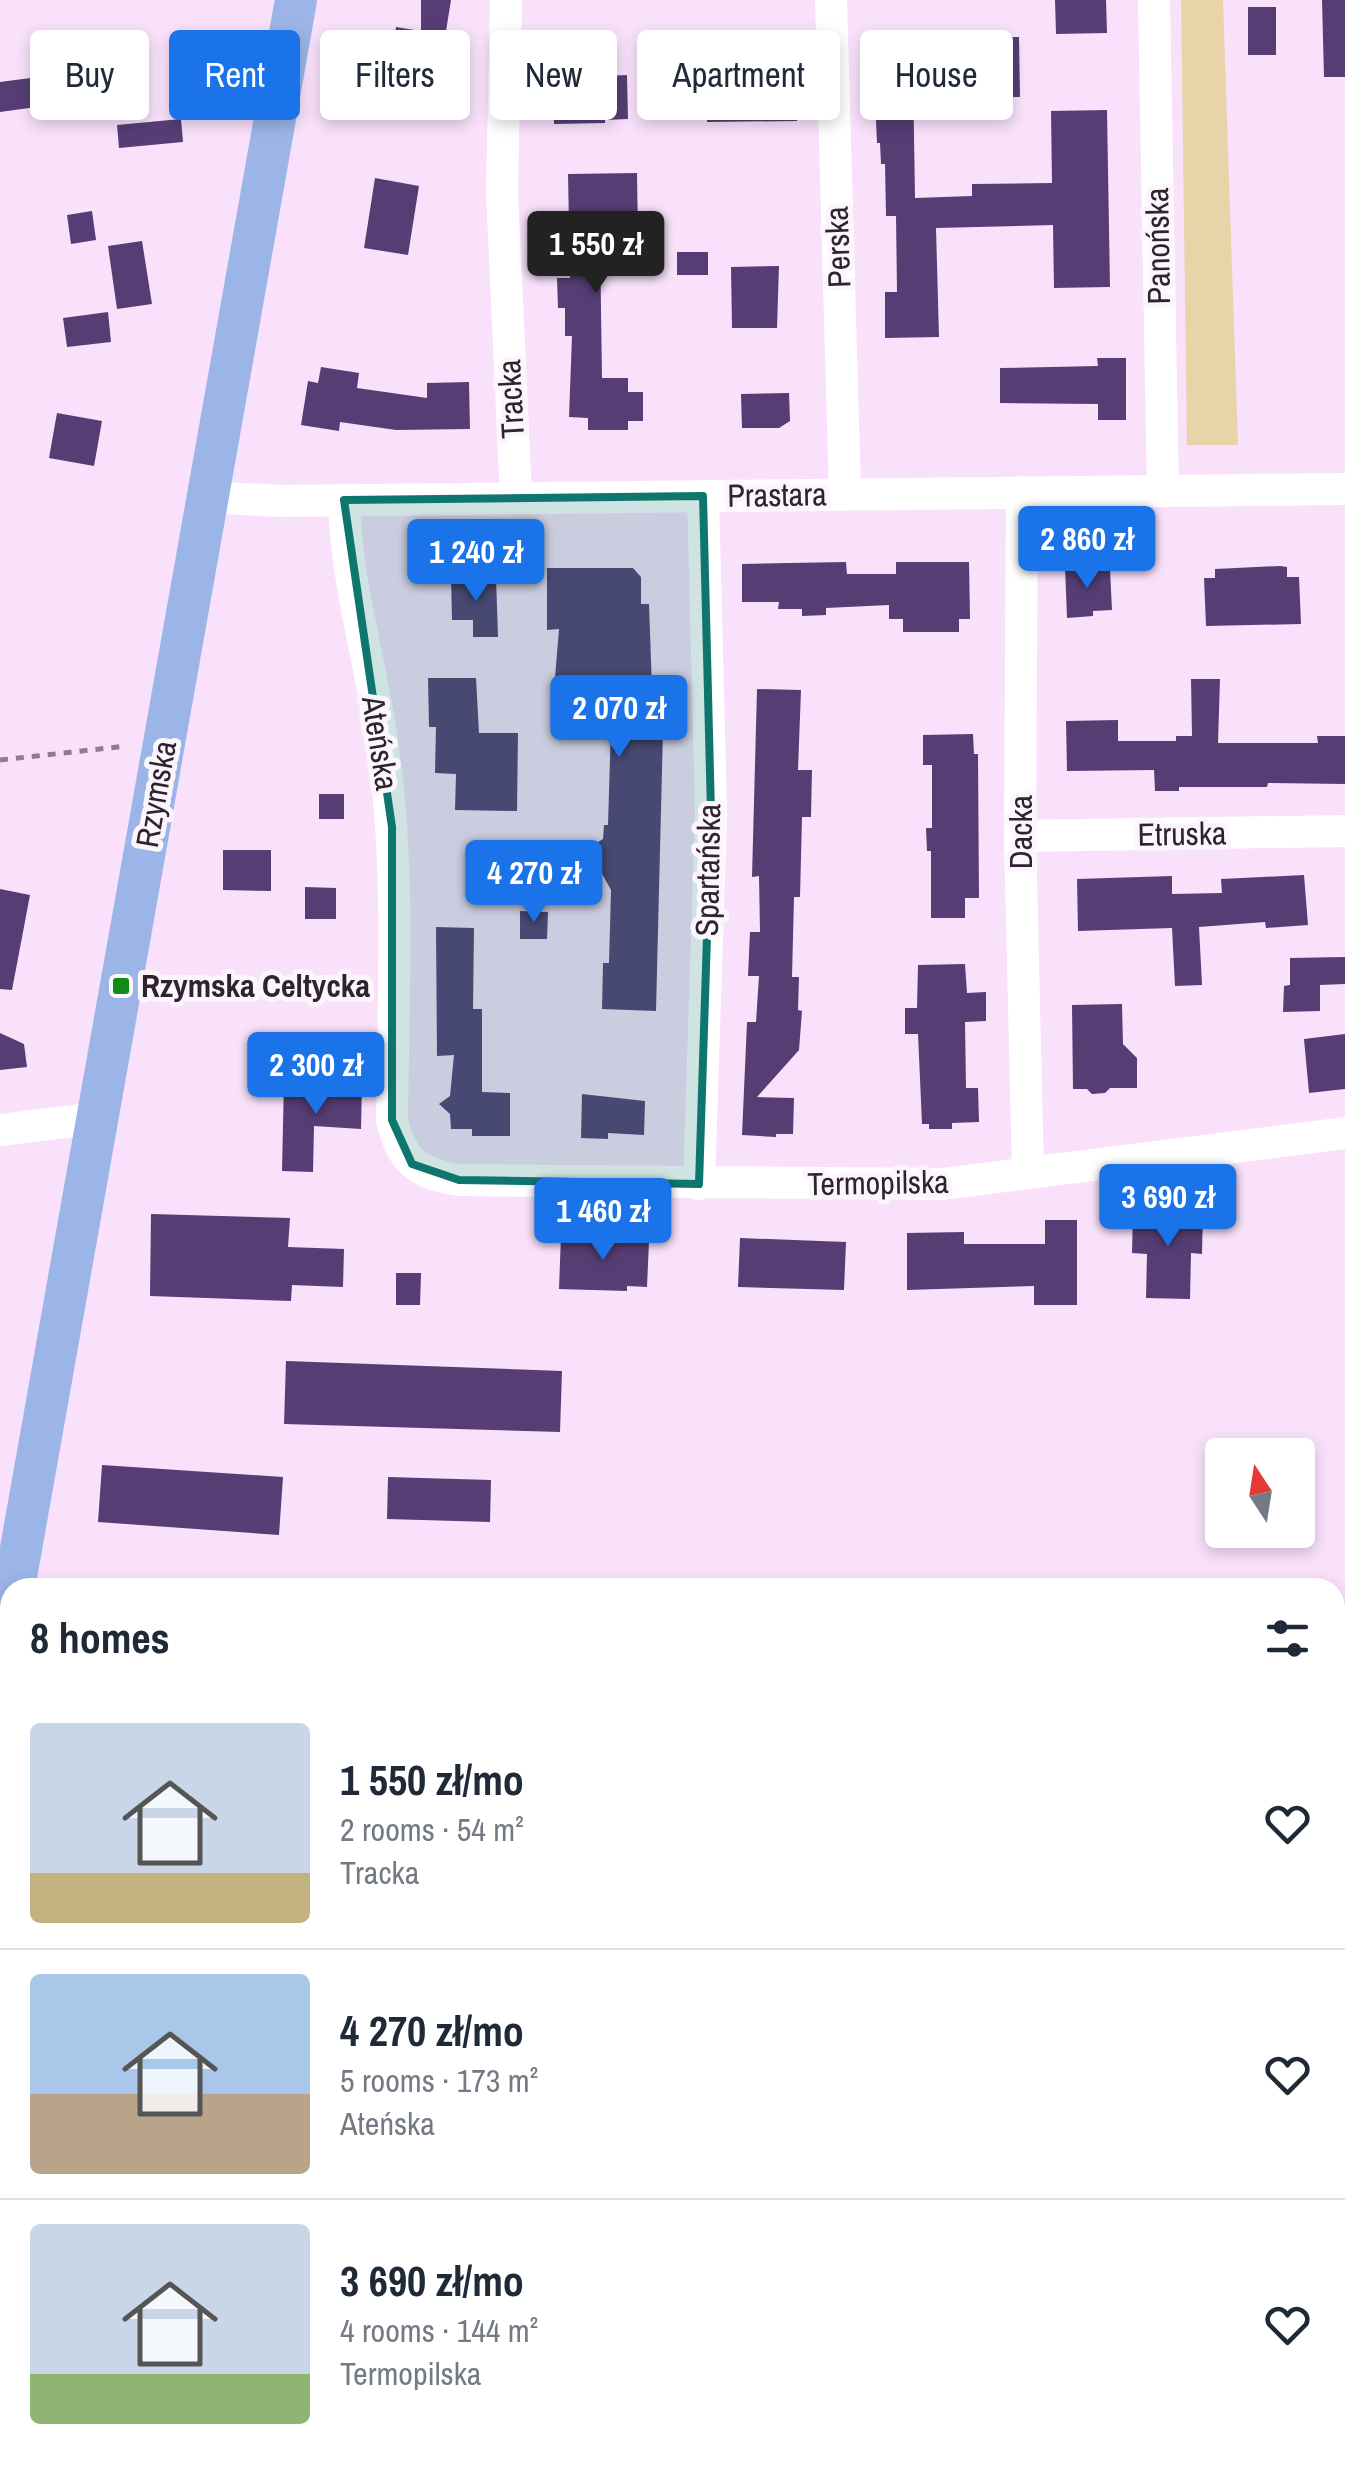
<!DOCTYPE html>
<html lang="en">
<head>
<meta charset="utf-8">
<style>
  body { margin:0; font-family:"Archivo Narrow",sans-serif; background:#f6f6f7; color:#1f2937; height:100vh; display:flex; flex-direction:column; font-size:38px; white-space:nowrap }
  * { box-sizing:border-box; margin:0 }
  p { font-size:32px; color:#747a83 }
  .icon { flex:none; width:55px; height:55px; fill:none; stroke:currentColor; stroke-width:2; stroke-linecap:round; stroke-linejoin:round }
  .map { position:relative; flex:1; overflow:hidden }
  .details { position:absolute; left:0px; top:1578px; width:1345px; height:892px; display:flex; flex-direction:column; background:#fff; border-radius:30px 30px 0 0; box-shadow:0 5px 15px #0003 }
  .details>* { flex:none }
  .guide { position:absolute; left:30px; top:30px; width:1285px; height:90px; display:flex; gap:20px }
  .needle { width:65px; rotate:348deg }
  .buttons { position:absolute; left:1205px; top:1438px; display:grid; gap:20px }
  .buttons a { display:grid; place-items:center; width:110px; height:110px; border-radius:10px; background:#fff; box-shadow:0 5px 15px #0003; font-size:50px }
  .price { position:absolute; translate:-50% -85px; padding:0 22px; border-radius:10px; background:#1a73e8; color:#fff; font-size:32px; line-height:65px; filter:drop-shadow(0 2px 5px #0008) }
  .price::after { content:''; position:absolute; left:50%; top:60px; width:30px; height:22px; margin-left:-15px; background:inherit; clip-path:polygon(0 0,100% 0,50% 100%) }
  .price.on { background:#222; color:#fff }
  ul { padding:0; list-style:none }
  li { display:flex; align-items:center; gap:30px; height:250px; padding:0 30px }
  li+li { border-top:2px solid #e0e1e3 }
  li span { display:grid; place-items:center; flex:none; width:280px; height:200px; border-radius:10px; color:#555 }
  li>.icon { margin-inline-start:auto }
  span .icon { width:120px; height:120px; fill:#fffc; stroke-width:1 }
  li b { font-size:42px }
  h2 { display:flex; justify-content:space-between; align-items:center; height:120px; padding:0 30px; font-size:42px }
  .tag { padding:0 35px; border-radius:10px; background:#fff; box-shadow:0 5px 15px #0003; font-size:35px; line-height:90px }
  .tag.on { background:#1a73e8; color:#fff }
  .map>svg:first-child { display:block }
  .green { fill:#e9d3a9 }
  .building { fill:#563e74 }
  .lines { fill:none; stroke-linecap:round; stroke-linejoin:round }
  .path { stroke:#8e7d90; stroke-width:5; stroke-dasharray:8 8; stroke-linecap:butt }
  .minor { stroke:#fff; stroke-width:32 }
  .major { stroke:#9bb5e9; stroke-width:42 }
  .marked { fill:#0f766e; fill-opacity:0.2; stroke:#0f766e; stroke-width:8; stroke-linejoin:round }
  .poi-dot { fill:#0f8c17; stroke:#fbf5fc; stroke-width:4 }
  .labels { text-anchor:middle; stroke-width:10; stroke-linejoin:round; paint-order:stroke }
  .street-label { font-size:32px; fill:#2e232f; stroke:#fbf5fc }
  .poi-label { font-size:32px; font-weight:bold; fill:#2e232f; stroke:#fbf5fc; text-anchor:start }
</style>
</head>
<body>
<div class="map">
<svg width="1345" height="2468" viewBox="0 0 1345 2468">
  <rect width="100%" height="100%" fill="#f9e1fc"/>
  <polygon class="green" points="1181,0 1223,0 1238,445 1187,445"/>
  <g class="building">
    <polygon points="421,0 451,0 435,100 421,99 421,91 377,83 383,53 392,54 396,27 421,31"/>
    <polygon points="1055,0 1106,0 1107,33 1056,34"/>
    <polygon points="1322,0 1345,0 1345,77 1324,77"/>
    <rect x="1248" y="7" width="28" height="48"/>
    <polygon points="916,30 917,73 913,73 915,198 972,196 972,184 1052,183 1051,111 1107,110 1110,287 1054,288 1053,225 936,228 939,337 885,338 885,292 897,292 896,216 886,216 885,164 881,164 880,143 877,143 872,31"/>
    <polygon points="993,37 1019,37 1020,97 975,98 974,48 987,47 986,43 993,43"/>
    <polygon points="738,63 738,78 797,77 797,121 707,122 707,64"/>
    <polygon points="84,71 88,100 0,112 0,82"/>
    <polygon points="604,72 604,76 627,75 628,119 605,120 605,123 554,124 553,95 557,95 557,73"/>
    <polygon points="181,119 183,142 119,148 117,125"/>
    <polygon points="637,173 638,237 600,240 602,378 628,378 628,392 643,392 643,421 628,421 628,430 588,430 588,418 569,417 572,336 565,336 565,308 558,308 557,278 570,278 568,174"/>
    <polygon points="375,178 419,186 408,255 364,248"/>
    <polygon points="92,211 96,240 71,244 67,215"/>
    <polygon points="142,241 152,304 117,309 108,246"/>
    <rect x="677" y="252" width="31" height="23"/>
    <polygon points="779,266 777,328 732,328 731,267"/>
    <polygon points="108,312 111,342 67,347 63,318"/>
    <polygon points="1097,358 1126,358 1126,420 1098,420 1098,404 1000,403 1000,368 1098,366"/>
    <polygon points="321,367 359,373 357,388 427,398 427,383 469,382 470,429 396,430 340,422 339,431 301,425 308,381 318,383"/>
    <polygon points="789,393 790,421 779,428 742,428 741,394"/>
    <polygon points="57,413 102,421 94,466 49,458"/>
    <polygon points="846,562 847,574 896,574 896,562 969,562 970,619 959,619 959,632 903,632 903,619 889,619 889,605 826,608 826,615 802,616 802,609 778,609 779,602 742,602 742,564"/>
    <polygon points="1088,565 1088,570 1110,569 1112,610 1093,611 1093,616 1067,618 1065,566"/>
    <polygon points="1280,566 1287,567 1287,577 1299,577 1301,624 1206,626 1204,578 1215,578 1215,569"/>
    <polygon points="547,568 633,568 641,577 641,604 649,604 652,689 664,690 656,1011 602,1009 603,963 609,963 611,890 588,848 603,839 604,825 608,825 612,692 554,690 559,629 547,630"/>
    <polygon points="451,577 496,577 498,637 473,637 473,620 452,620"/>
    <polygon points="428,678 476,678 479,733 518,733 517,811 455,810 456,774 435,773 436,727 429,727"/>
    <polygon points="1191,679 1220,679 1218,743 1318,743 1317,736 1345,736 1345,784 1268,783 1267,787 1179,787 1179,791 1155,791 1154,770 1067,771 1066,721 1118,720 1118,741 1176,741 1176,736 1192,736"/>
    <polygon points="757,689 801,690 798,770 812,770 811,817 802,817 800,897 794,897 792,977 799,977 798,1010 802,1011 799,1050 757,1097 794,1098 793,1134 776,1134 776,1137 742,1135 747,1022 756,1022 759,976 748,976 750,932 760,932 759,876 752,877"/>
    <polygon points="973,734 974,754 978,754 979,898 965,898 965,918 931,918 931,851 927,851 926,828 932,828 932,765 923,765 923,735"/>
    <rect x="319" y="794" width="25" height="25"/>
    <polygon points="223,850 271,850 271,891 223,890"/>
    <polygon points="1304,875 1308,925 1266,928 1265,922 1199,927 1202,985 1175,986 1172,928 1078,931 1077,879 1172,876 1172,894 1222,893 1221,879"/>
    <polygon points="305,887 336,888 336,919 305,919"/>
    <polygon points="0,889 30,895 12,990 0,989"/>
    <polygon points="520,911 548,912 547,939 520,939"/>
    <polygon points="436,927 474,928 473,1009 482,1009 482,1092 510,1093 510,1136 472,1136 472,1129 451,1129 450,1114 439,1104 450,1096 454,1055 437,1056"/>
    <polygon points="1345,957 1345,984 1320,985 1320,1011 1283,1012 1284,986 1290,985 1290,958"/>
    <polygon points="965,964 967,993 986,992 986,1021 965,1022 966,1088 978,1088 979,1122 952,1123 952,1129 929,1129 929,1124 922,1124 918,1034 905,1034 905,1008 917,1008 918,965"/>
    <polygon points="1122,1004 1123,1044 1137,1058 1137,1088 1110,1088 1105,1093 1092,1094 1087,1089 1073,1089 1072,1005"/>
    <polygon points="0,1033 24,1044 27,1067 0,1070"/>
    <polygon points="1345,1034 1345,1089 1309,1093 1304,1039"/>
    <polygon points="284,1080 362,1083 361,1129 314,1126 313,1172 282,1171"/>
    <polygon points="582,1094 645,1101 644,1135 608,1133 608,1139 581,1138"/>
    <polygon points="1133,1210 1203,1210 1202,1254 1191,1253 1190,1299 1146,1298 1147,1254 1132,1253"/>
    <polygon points="151,1214 290,1218 288,1247 344,1249 343,1287 292,1285 291,1301 150,1296"/>
    <polygon points="1045,1220 1077,1220 1077,1305 1034,1305 1034,1286 907,1290 907,1233 964,1232 964,1244 1045,1244"/>
    <polygon points="561,1235 629,1237 629,1242 649,1242 647,1287 627,1286 627,1291 559,1289"/>
    <polygon points="740,1238 846,1242 844,1290 738,1287"/>
    <polygon points="396,1273 421,1273 420,1305 396,1305"/>
    <polygon points="286,1361 562,1371 560,1432 284,1424"/>
    <polygon points="102,1465 283,1477 279,1535 98,1522"/>
    <polygon points="388,1477 491,1480 490,1522 387,1519"/>
  </g>
  <g class="lines">
    <g class="path">
      <polyline points="0,760 127,746"/>
      <polyline points="0,2100 10,2100"/>
    </g>
    <g class="minor">
      <polyline points="506,0 502,192 516,497"/>
      <polyline points="831,0 845,494"/>
      <polyline points="1154,0 1163,491"/>
      <polyline points="1022,492 1020,836 1028,1173"/>
      <polyline points="209,497 279,501 1345,489"/>
      <path d="M344,500C346,590 375,674 385,763C400,881 393,1002 392,1120C402,1162 417,1173 459,1180L943,1184L1345,1133"/>
      <polyline points="1020,836 1345,831"/>
      <polyline points="0,1130 98,1118"/>
      <polyline points="699,1184 711,812 703,496"/>
    </g>
    <g class="major">
      <polyline points="14,1588 296,0"/>
      <polyline points="0,1665 10,1609"/>
    </g>
  </g>
  <path class="marked" d="M703,496L711,812L699,1184L459,1180L412,1164L392,1120V827L344,500Z"/>
  <rect class="poi-dot" x="111" y="976" width="20" height="20" rx="5"/>
  <g class="labels">
    <g class="street-label">
      <text transform="translate(1158 246) rotate(-91)" y="11">Panońska</text>
      <text transform="translate(838 247) rotate(-92)" y="11">Perska</text>
      <text transform="translate(511 399) rotate(-93)" y="11">Tracka</text>
      <text transform="translate(777 495) rotate(-1)" y="11">Prastara</text>
      <text transform="translate(380 743) rotate(81)" y="11">Ateńska</text>
      <text transform="translate(156 794) rotate(-80)" y="11">Rzymska</text>
      <text transform="translate(1021 832) rotate(-90)" y="11">Dacka</text>
      <text transform="translate(1182 834) rotate(-1)" y="11">Etruska</text>
      <text transform="translate(708 870) rotate(-89)" y="11">Spartańska</text>
      <text transform="translate(878 1183) rotate(-1)" y="11">Termopilska</text>
    </g>
    <g class="poi-label">
      <text x="141" y="997">Rzymska Celtycka</text>
    </g>
  </g>
</svg>
<div class="buttons">
<a><svg class="needle" viewBox="-14 -14 28 28"><path d="M0-13l5 13h-10z" fill="#e53935"/><path d="M0 13l5-13h-10z" fill="#747a83"/></svg></a>
</div>
<b class="price on" style="left:596px;top:296px">1 550 zł</b>
<b class="price" style="left:1087px;top:591px">2 860 zł</b>
<b class="price" style="left:476px;top:604px">1 240 zł</b>
<b class="price" style="left:619px;top:760px">2 070 zł</b>
<b class="price" style="left:534px;top:925px">4 270 zł</b>
<b class="price" style="left:316px;top:1117px">2 300 zł</b>
<b class="price" style="left:1168px;top:1249px">3 690 zł</b>
<b class="price" style="left:603px;top:1263px">1 460 zł</b>
<div class="guide">
<a class="tag">Buy</a>
<a class="tag on">Rent</a>
<a class="tag">Filters</a>
<a class="tag">New</a>
<a class="tag">Apartment</a>
<a class="tag">House</a>
</div>
<section class="details">
<h2>8 homes<svg class="icon" aria-label="filters" viewBox="0 0 24 24"><path d="M4 7h16M4 17h16"/><circle cx="9" cy="7" r="2"/><circle cx="15" cy="17" r="2"/></svg></h2>
<ul>
<li><span style="background:linear-gradient(#c9d6e8 75%,#c2b280 0)"><svg class="icon" aria-label="home" viewBox="0 0 24 24"><path d="M3 11l9-7 9 7M6 9v11h12V9"/></svg></span><div><b>1 550 zł/mo</b><p>2 rooms · 54 m²</p><p>Tracka</p></div><svg class="icon" aria-label="heart" viewBox="0 0 24 24"><path d="M12 20l-8-8c-3-5 5-10 8-4 3-6 11-1 8 4z"/></svg></li>
<li><span style="background:linear-gradient(#a9c7e8 60%,#b9a48a 0)"><svg class="icon" aria-label="home" viewBox="0 0 24 24"><path d="M3 11l9-7 9 7M6 9v11h12V9"/></svg></span><div><b>4 270 zł/mo</b><p>5 rooms · 173 m²</p><p>Ateńska</p></div><svg class="icon" aria-label="heart" viewBox="0 0 24 24"><path d="M12 20l-8-8c-3-5 5-10 8-4 3-6 11-1 8 4z"/></svg></li>
<li><span style="background:linear-gradient(#c9d6e8 75%,#8fb573 0)"><svg class="icon" aria-label="home" viewBox="0 0 24 24"><path d="M3 11l9-7 9 7M6 9v11h12V9"/></svg></span><div><b>3 690 zł/mo</b><p>4 rooms · 144 m²</p><p>Termopilska</p></div><svg class="icon" aria-label="heart" viewBox="0 0 24 24"><path d="M12 20l-8-8c-3-5 5-10 8-4 3-6 11-1 8 4z"/></svg></li>
</ul>
</section>
</div>
</body>
</html>
